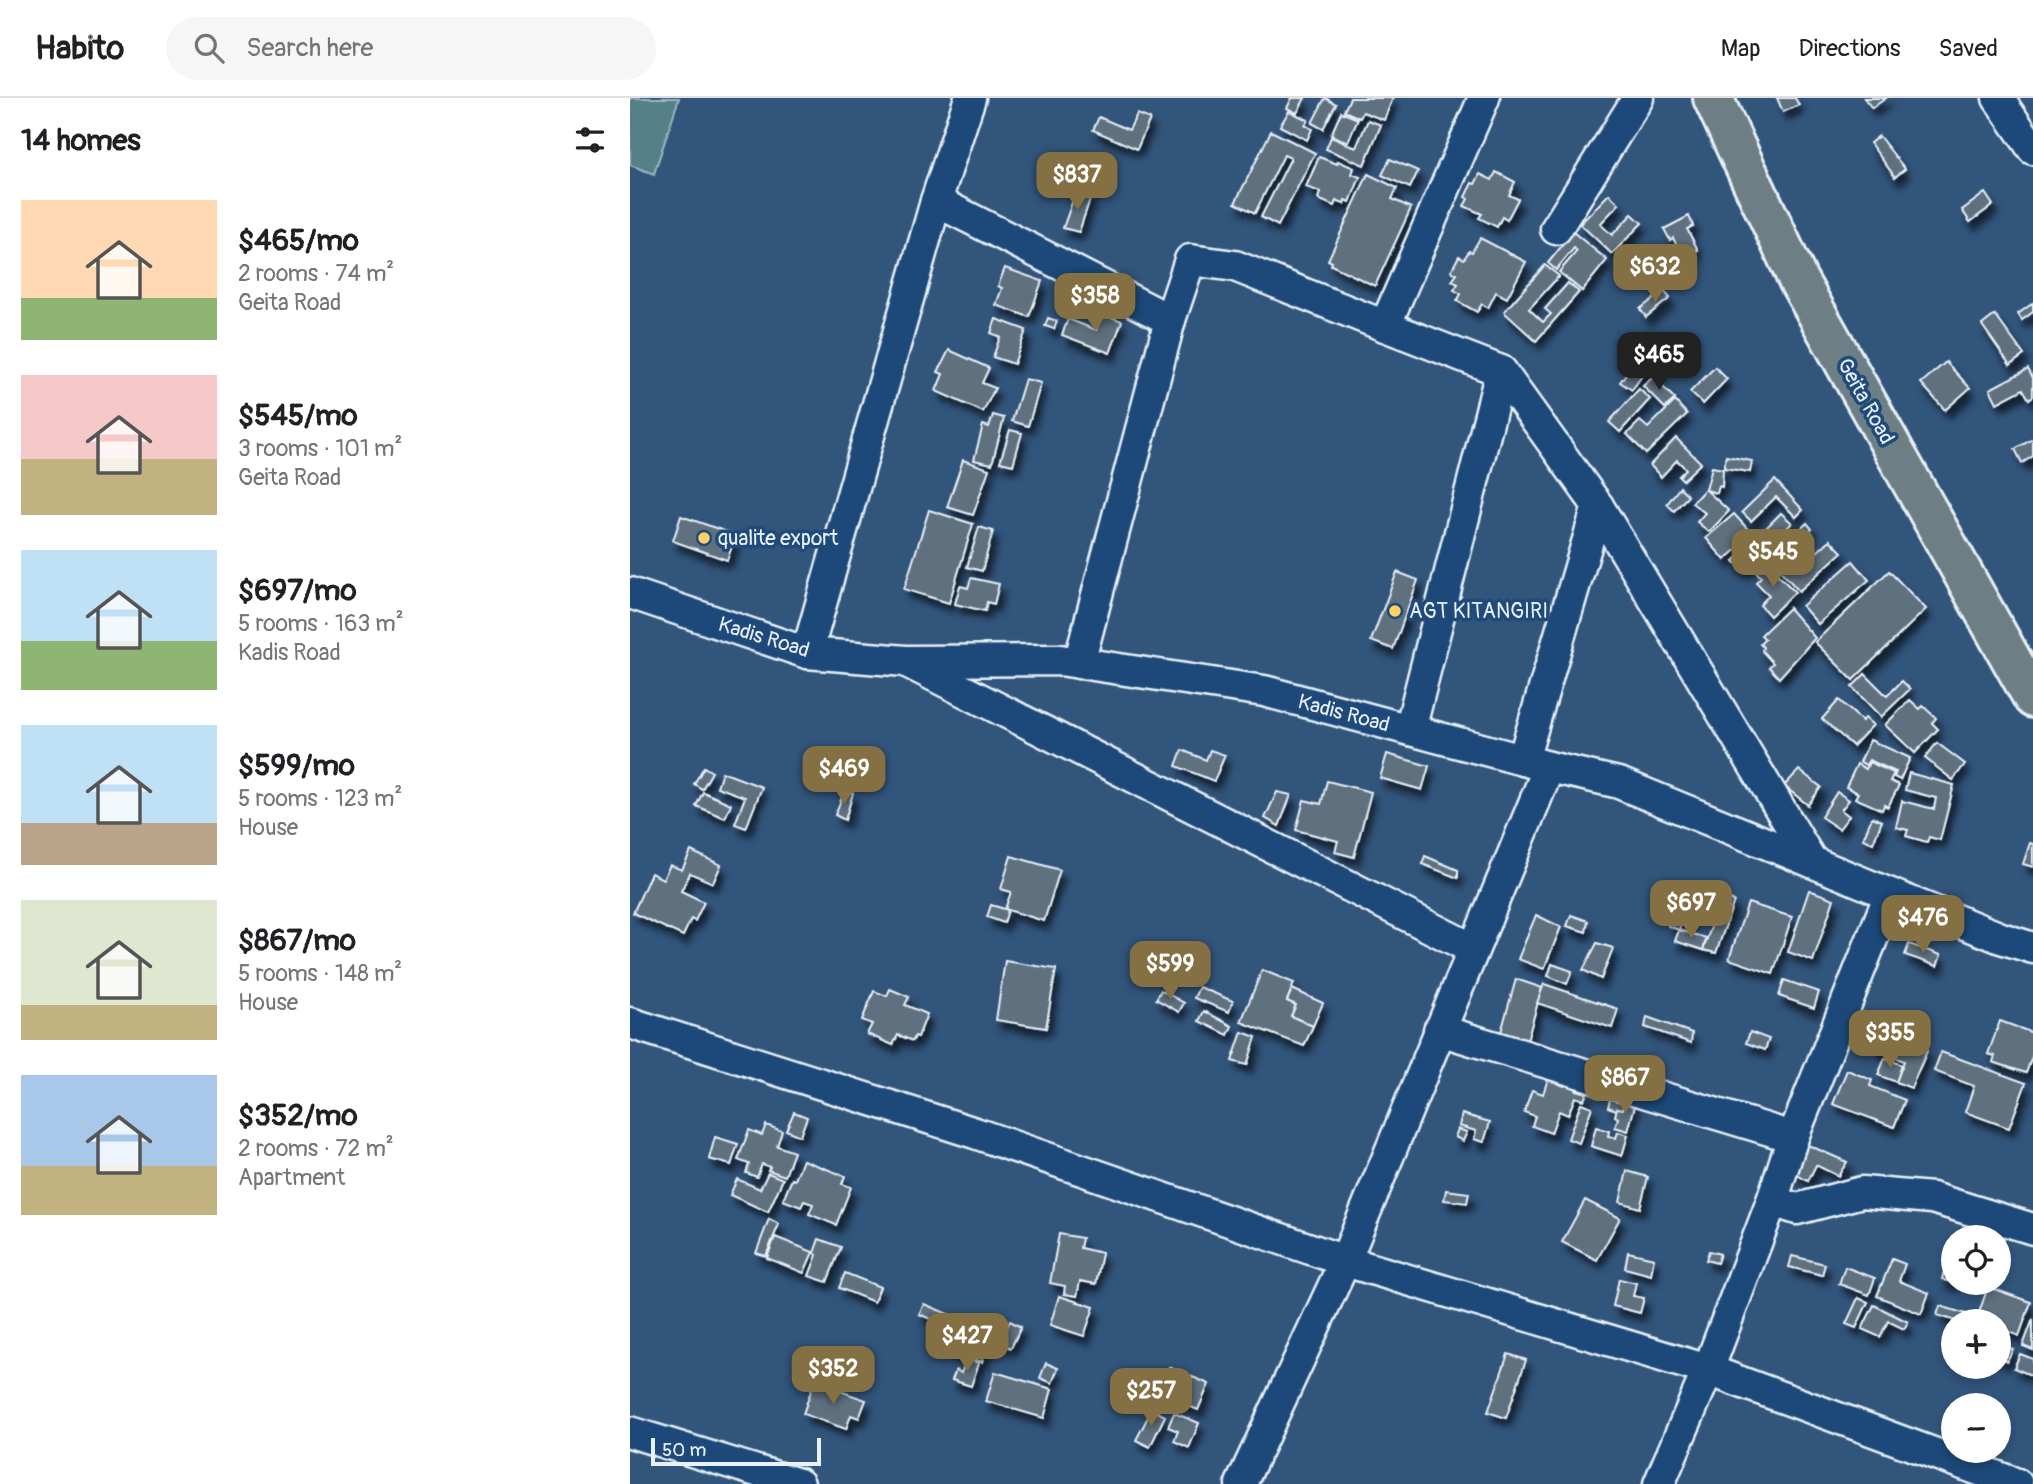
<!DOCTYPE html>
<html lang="en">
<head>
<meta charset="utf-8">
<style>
  body { margin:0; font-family:Pangolin,sans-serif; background:#f6f6f6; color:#202124; height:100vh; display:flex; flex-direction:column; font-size:26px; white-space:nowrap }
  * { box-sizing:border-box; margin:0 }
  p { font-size:23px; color:#757577 }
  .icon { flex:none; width:38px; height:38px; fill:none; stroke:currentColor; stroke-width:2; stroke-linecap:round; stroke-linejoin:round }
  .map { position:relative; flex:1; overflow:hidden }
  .panel { display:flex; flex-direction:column; background:#fff; width:630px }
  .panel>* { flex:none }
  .tools { position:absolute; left:1311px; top:1127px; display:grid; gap:14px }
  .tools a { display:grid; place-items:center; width:70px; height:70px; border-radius:50%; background:#fff; box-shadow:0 4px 10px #0003; font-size:35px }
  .scale { position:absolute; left:21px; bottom:18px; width:170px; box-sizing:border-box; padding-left:7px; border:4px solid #e8f1f8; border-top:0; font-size:19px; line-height:24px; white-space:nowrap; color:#e8f1f8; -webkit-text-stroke:5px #1f4a7a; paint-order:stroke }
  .price { position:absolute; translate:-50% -60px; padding:0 16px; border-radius:14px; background:#847042; color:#fff; font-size:23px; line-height:46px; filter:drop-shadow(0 2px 4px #0008) }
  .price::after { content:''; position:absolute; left:50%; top:42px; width:21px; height:16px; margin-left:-10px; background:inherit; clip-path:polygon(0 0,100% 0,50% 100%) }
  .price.on { background:#222; color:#fff }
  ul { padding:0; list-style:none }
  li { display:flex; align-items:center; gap:21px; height:175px; padding:0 21px }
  li span { display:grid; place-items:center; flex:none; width:196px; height:140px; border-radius:0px; color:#555 }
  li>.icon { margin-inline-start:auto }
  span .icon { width:84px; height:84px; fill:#fffc; stroke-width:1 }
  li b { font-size:30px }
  h2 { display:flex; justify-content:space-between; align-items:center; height:84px; padding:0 21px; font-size:30px }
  header { display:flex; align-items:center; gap:42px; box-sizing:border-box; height:98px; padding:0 35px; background:#fff; border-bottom:2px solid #e0e0e0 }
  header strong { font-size:33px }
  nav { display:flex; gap:38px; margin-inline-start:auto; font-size:24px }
  .search { width:490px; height:63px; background:#f6f6f6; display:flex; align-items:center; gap:18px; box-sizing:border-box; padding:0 24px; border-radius:38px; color:#757577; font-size:26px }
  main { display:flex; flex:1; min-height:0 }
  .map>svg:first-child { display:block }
  .green { fill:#568087; stroke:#9fb8c0; stroke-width:2 }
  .building { fill:#5e6f7f; stroke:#e8f1f8; stroke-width:2; filter:url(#shadow) }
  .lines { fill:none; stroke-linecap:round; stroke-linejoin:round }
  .minor-casing { stroke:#e8f1f8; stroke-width:35 }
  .major-casing { stroke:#e8f1f8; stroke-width:44 }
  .minor { stroke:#1f4a7a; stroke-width:30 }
  .major { stroke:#6d7e84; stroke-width:38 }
  .poi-dot { fill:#ffd166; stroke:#1f4a7a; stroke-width:2.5 }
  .labels { text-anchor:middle; stroke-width:7; stroke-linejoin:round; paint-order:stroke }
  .street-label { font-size:21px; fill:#e8f1f8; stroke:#1f4a7a }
  .poi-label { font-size:21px; fill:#e8f1f8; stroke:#1f4a7a; text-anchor:start }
</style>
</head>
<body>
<header>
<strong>Habito</strong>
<div class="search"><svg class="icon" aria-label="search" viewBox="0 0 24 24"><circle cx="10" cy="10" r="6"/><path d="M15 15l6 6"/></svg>Search here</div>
<nav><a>Map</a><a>Directions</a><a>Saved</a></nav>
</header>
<main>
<section class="panel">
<h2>14 homes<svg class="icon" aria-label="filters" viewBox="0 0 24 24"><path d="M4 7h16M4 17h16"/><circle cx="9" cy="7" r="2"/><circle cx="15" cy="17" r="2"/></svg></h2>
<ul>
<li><span style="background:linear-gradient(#ffd9b3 70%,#8fb573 0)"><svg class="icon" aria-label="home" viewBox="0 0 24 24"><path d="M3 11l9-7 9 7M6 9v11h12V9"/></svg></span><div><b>$465/mo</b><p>2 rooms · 74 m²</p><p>Geita Road</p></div></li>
<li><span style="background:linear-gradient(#f6c9c9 60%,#c2b280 0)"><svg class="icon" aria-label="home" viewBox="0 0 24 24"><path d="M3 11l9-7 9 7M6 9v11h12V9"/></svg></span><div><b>$545/mo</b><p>3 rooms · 101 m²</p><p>Geita Road</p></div></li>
<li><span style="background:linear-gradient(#bfe0f5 65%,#8fb573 0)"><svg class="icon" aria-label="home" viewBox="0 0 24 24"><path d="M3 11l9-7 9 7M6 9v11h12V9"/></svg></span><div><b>$697/mo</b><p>5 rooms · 163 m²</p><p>Kadis Road</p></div></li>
<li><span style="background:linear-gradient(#bfe0f5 70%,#b9a48a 0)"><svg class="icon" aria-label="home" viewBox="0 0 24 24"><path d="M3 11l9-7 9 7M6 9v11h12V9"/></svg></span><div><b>$599/mo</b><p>5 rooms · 123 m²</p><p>House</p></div></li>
<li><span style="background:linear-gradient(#dfe7d0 75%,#c2b280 0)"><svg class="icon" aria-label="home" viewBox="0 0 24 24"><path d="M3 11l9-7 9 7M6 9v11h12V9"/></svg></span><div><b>$867/mo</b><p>5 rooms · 148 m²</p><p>House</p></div></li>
<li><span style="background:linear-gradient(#a9c7e8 65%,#c2b280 0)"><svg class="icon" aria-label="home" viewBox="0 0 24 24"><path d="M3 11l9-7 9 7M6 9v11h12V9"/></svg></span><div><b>$352/mo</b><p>2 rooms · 72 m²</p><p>Apartment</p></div></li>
</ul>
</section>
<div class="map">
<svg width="1403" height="1386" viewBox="0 0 1403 1386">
  <defs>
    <filter id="shadow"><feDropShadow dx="4.5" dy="8" stdDeviation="3.5" flood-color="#0009"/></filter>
  </defs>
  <rect width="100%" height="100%" fill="#32557c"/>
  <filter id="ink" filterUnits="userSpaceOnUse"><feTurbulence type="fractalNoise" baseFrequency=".0143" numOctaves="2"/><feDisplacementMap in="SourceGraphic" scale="14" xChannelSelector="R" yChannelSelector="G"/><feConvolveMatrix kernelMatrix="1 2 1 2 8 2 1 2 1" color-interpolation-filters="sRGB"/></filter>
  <g filter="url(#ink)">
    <polygon class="green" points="0,0 49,0 24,76 0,67"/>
    <g class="building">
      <polygon points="662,0 675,0 667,15 657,10"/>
      <polygon points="695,0 706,6 693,31 682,25"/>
      <polygon points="720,0 763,0 754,22 733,14 730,20 714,13"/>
      <polygon points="1147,0 1165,0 1169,7 1153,14"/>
      <polygon points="1234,0 1256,0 1242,10"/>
      <polygon points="659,13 678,22 675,27 682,31 677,42 650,28"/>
      <polygon points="711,14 728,21 718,44 701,37"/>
      <polygon points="507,16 520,21 507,51 463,32 469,19 499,32"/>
      <polygon points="738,22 751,27 734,67 696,51 701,39 726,50"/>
      <polygon points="641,33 685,55 648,128 631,119 661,60 654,57 625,115 605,105"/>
      <polygon points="1249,38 1275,71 1265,79 1240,45"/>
      <polygon points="689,59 707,66 708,63 724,70 722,76 730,79 720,104 715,102 714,106 706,103 704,108 688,101 690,94 676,89"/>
      <polygon points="760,61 788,73 780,90 752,77"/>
      <polygon points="866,74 885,84 879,97 888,101 877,122 872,119 867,129 849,120 852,116 834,108 838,101 835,99 842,85 845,86 850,76 862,82"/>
      <polygon points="738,76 767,90 762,101 781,110 745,188 701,167 702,164 698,162"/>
      <polygon points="446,93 461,98 449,134 433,130"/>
      <polygon points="1355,95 1363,107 1340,124 1332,112"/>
      <polygon points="979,96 989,106 970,126 982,137 1002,116 1012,125 982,156 950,126"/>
      <polygon points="1059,118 1063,128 1057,131 1068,152 1053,159 1043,140 1040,142 1034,131"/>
      <polygon points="943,134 977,162 952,193 929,174 947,153 944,150 926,172 918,165"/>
      <polygon points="850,140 896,164 877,200 866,194 858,210 852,206 847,214 827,203 831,196 824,192 828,186 822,183 827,176 821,173 829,158 834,161 839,153 842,154"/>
      <polygon points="915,167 929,178 899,211 913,224 921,216 915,211 938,185 949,194 906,243 874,214"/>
      <polygon points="375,170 412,183 399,219 366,207 372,190 368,188"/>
      <polygon points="1034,193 1040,200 1016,219 1010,211"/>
      <polygon points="1403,205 1403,214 1392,222 1388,216"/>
      <polygon points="472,216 492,223 480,255 432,237 438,221 466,232"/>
      <polygon points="1365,217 1394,257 1380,267 1352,227"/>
      <polygon points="418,220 427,223 424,231 415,228"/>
      <polygon points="366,221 396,232 384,266 363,259 370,239 361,235"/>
      <polygon points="319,252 359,270 352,285 365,290 353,314 306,293 313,276 308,274"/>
      <polygon points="1012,254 1023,262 1002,292 990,284"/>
      <polygon points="1316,264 1340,290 1315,312 1291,285"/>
      <polygon points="1085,269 1097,281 1073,306 1060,294"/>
      <polygon points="1398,271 1403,280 1403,298 1399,301 1393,291 1367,305 1360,291"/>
      <polygon points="1023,279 1045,301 1035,310 1013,288"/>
      <polygon points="395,281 411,285 398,328 382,323"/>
      <polygon points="1009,291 1020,301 990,334 979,324"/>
      <polygon points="1045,303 1057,316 1016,356 997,336 1010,323 1018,330"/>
      <polygon points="363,317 374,320 362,366 344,362 353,327 359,329"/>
      <polygon points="380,332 392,335 383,367 370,364"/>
      <polygon points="1046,340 1071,365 1053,382 1049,378 1056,371 1047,362 1031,379 1020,367"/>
      <polygon points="1403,341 1403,358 1392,365 1385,351"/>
      <polygon points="1096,358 1122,363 1120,374 1094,370"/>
      <polygon points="333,362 359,371 343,417 317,409"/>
      <polygon points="1082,369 1093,371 1092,389 1089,388 1087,395 1076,392"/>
      <polygon points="1145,382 1173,412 1166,419 1146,399 1121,423 1112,414"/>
      <polygon points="1050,389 1058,398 1044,413 1037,406"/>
      <polygon points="1075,391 1099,413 1079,434 1067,424 1075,415 1062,405"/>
      <polygon points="299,412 343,426 319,505 274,491"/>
      <polygon points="1151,415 1162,425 1143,444 1133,433"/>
      <polygon points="1104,416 1123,437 1095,462 1076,440"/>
      <polygon points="51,418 106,437 97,462 43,443"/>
      <polygon points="1177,425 1182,431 1161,451 1174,466 1200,442 1212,454 1169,493 1144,466 1148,463 1142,457"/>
      <polygon points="349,429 363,433 352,473 337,469"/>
      <polygon points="1123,445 1131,453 1112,471 1104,463"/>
      <polygon points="1223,463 1239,482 1188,526 1172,508"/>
      <polygon points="1135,464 1165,494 1140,518 1130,507 1139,497 1126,484 1131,479 1125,473"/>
      <polygon points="1259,473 1296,511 1223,582 1185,544"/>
      <polygon points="767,474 788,482 763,551 741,543"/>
      <polygon points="341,480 369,486 364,506 357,504 355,513 325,506 330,488 338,490"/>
      <polygon points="1159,510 1185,540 1149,580 1139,569 1143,565 1132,553 1133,549 1130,546 1135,541 1131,537"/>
      <polygon points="1235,576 1257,598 1272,583 1280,591 1251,619 1222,589"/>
      <polygon points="1209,602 1232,623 1235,620 1243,627 1223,648 1192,621"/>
      <polygon points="1280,602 1290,611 1293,608 1306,620 1302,625 1308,631 1285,655 1255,627"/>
      <polygon points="1240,642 1280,660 1270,682 1264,679 1266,674 1239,662 1236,667 1230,664"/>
      <polygon points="1307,645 1335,666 1323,682 1295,660"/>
      <polygon points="552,652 576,662 580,652 595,657 584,683 546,668"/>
      <polygon points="757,656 799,668 792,692 750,680"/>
      <polygon points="1239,664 1264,675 1260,683 1269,687 1258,709 1254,707 1252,712 1225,700 1228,695 1216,689 1227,666 1236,671"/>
      <polygon points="74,669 82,674 72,691 64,686"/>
      <polygon points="1169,672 1191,689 1178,707 1154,688"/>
      <polygon points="92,674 132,689 116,730 105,726 115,699 87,689"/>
      <polygon points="1279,675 1324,687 1310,742 1299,739 1297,744 1276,738 1278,732 1266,729 1272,703 1304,711 1306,700 1275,692"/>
      <polygon points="697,683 741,694 724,759 705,754 708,743 666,732 674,702 691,706"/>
      <polygon points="73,694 101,706 95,720 66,708"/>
      <polygon points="214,694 223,695 215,722 205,717"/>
      <polygon points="647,694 661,697 649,728 635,720"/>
      <polygon points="1207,694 1219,702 1211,712 1219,718 1209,731 1191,719"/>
      <polygon points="1242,719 1252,723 1243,745 1233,741"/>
      <polygon points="1400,745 1403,746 1403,769 1393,766"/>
      <polygon points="61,753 91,767 83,785 60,775 51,793 74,804 65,823 61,821 53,838 3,815 21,775 33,781 40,767 52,772"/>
      <polygon points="381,758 430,772 414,823 375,811 381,794 371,791"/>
      <polygon points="795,758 828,772 828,780 792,766"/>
      <polygon points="1051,792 1062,796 1049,832 1038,828"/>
      <polygon points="1179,792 1204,801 1183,863 1158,854"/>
      <polygon points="1092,798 1104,803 1086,855 1073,852"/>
      <polygon points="1118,805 1162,819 1143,876 1099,861"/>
      <polygon points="361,807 378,812 374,825 357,819"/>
      <polygon points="906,817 931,829 914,871 888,861"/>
      <polygon points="941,817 958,823 956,834 937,828"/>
      <polygon points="1049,832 1076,840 1073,852 1045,843"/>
      <polygon points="967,845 983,850 971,881 953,872"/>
      <polygon points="1279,846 1311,857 1307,868 1275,857"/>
      <polygon points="375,863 426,871 416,930 366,922"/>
      <polygon points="922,866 942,873 937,886 918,878"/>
      <polygon points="632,872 664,885 657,903 666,907 661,918 683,928 674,948 611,924"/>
      <polygon points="886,881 912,890 895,950 869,941"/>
      <polygon points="1154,882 1189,894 1184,910 1149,898"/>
      <polygon points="914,886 988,911 982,930 907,905"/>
      <polygon points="569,889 603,903 599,914 564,900"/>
      <polygon points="260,891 279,899 275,907 297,916 288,939 285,938 283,943 268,937 263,947 237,936 242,926 232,922 244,893 257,898"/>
      <polygon points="662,891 693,905 683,928 661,918 666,907 657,903"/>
      <polygon points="531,892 554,905 549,914 526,901"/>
      <polygon points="574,913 602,928 598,937 569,923"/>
      <polygon points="1017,919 1062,935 1061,945 1015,929"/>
      <polygon points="1370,923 1403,935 1403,956 1396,975 1363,964 1365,958 1358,956"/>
      <polygon points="612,934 626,939 617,967 602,963"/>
      <polygon points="1120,934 1139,941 1135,952 1116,945"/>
      <polygon points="1252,934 1297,953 1281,990 1266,984 1274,963 1245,951"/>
      <polygon points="1311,954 1396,985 1379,1030 1335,1014 1344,988 1304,973"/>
      <polygon points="1255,960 1272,967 1266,984 1248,977"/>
      <polygon points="1217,972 1242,982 1240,988 1275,1002 1264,1029 1203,1006"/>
      <polygon points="938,979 949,983 946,992 957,995 954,1002 945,999 938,1017 929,1013 921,1035 902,1028 905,1018 894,1014 902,992 913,996 918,981 934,988"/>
      <polygon points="988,992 996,1001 993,1011 987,1010 987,1012 978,1009 980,1001 985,1002"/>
      <polygon points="996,1001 1006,1004 998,1033 985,1029 988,1020 985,1018 987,1010 993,1011"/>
      <polygon points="951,1005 962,1009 949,1045 938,1041"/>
      <polygon points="164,1014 177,1019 170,1038 156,1032"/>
      <polygon points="832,1016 860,1024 854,1044 844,1041 846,1033 829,1028"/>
      <polygon points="136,1027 152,1033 147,1048 164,1054 155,1078 138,1072 140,1069 132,1066 127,1079 116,1075 119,1066 108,1062 119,1032 132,1037"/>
      <polygon points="966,1029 979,1033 978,1038 986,1040 988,1034 998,1037 992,1058 961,1048"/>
      <polygon points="828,1031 837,1034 833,1043 825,1039"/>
      <polygon points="85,1039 108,1046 101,1067 79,1061"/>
      <polygon points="1178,1047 1217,1064 1208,1078 1186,1067 1178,1083 1162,1074"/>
      <polygon points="173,1062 215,1078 212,1086 221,1089 206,1127 179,1116 183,1106 174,1103 171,1109 153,1102 162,1081 165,1082"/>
      <polygon points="997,1073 1018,1079 1010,1110 990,1104"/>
      <polygon points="138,1075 153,1081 138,1114 100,1097 107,1081 130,1091"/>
      <polygon points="816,1092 839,1095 837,1105 814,1102"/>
      <polygon points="955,1102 990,1120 967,1162 932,1144"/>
      <polygon points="139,1121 149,1126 136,1158 126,1155"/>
      <polygon points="429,1136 452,1140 450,1150 472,1155 466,1186 450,1183 447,1198 434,1196 435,1188 420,1185"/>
      <polygon points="145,1139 183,1154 174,1175 137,1160"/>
      <polygon points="189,1141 211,1149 197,1184 179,1178 187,1157 184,1155"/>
      <polygon points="1320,1152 1323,1153 1323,1185 1312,1181"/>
      <polygon points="1079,1153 1090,1156 1087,1165 1076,1162"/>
      <polygon points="998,1154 1024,1160 1021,1177 995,1170"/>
      <polygon points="1162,1158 1195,1166 1192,1177 1159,1169"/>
      <polygon points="1262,1161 1275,1166 1269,1183 1299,1195 1291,1216 1247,1198"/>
      <polygon points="1215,1169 1245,1180 1239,1197 1209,1186"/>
      <polygon points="215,1175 250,1189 244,1204 209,1190"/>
      <polygon points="989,1181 1006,1185 1003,1198 1014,1200 1010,1215 983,1208"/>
      <polygon points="1358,1189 1401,1204 1389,1238 1375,1232 1373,1237 1368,1236 1368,1223 1346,1223"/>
      <polygon points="429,1198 464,1209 454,1238 420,1227"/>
      <polygon points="1228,1200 1238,1204 1226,1230 1216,1226"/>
      <polygon points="294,1206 323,1218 319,1229 289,1216"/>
      <polygon points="1244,1207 1278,1224 1274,1231 1258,1223 1250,1239 1232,1231"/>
      <polygon points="1310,1208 1336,1216 1334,1223 1326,1223 1307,1217"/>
      <polygon points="1403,1221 1403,1252 1393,1248"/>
      <polygon points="380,1223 391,1229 381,1250 369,1245"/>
      <polygon points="319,1238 356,1250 352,1264 314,1251"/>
      <polygon points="1368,1245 1383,1251 1377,1263 1368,1259"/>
      <polygon points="878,1256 896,1262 876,1320 858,1314"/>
      <polygon points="1390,1256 1403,1261 1403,1278 1384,1270"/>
      <polygon points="337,1261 349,1265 341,1288 322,1282 326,1272 331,1275"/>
      <polygon points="416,1265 428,1270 422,1285 410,1280"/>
      <polygon points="539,1269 579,1286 568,1312 527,1295"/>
      <polygon points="365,1274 422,1291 414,1320 356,1303"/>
      <polygon points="184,1284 236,1302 229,1320 221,1317 216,1331 173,1316"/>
      <polygon points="522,1311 535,1318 520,1349 506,1342"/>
      <polygon points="544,1315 569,1325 559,1350 544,1343 548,1333 538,1329"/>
    </g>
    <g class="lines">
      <defs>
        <g id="minor">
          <polyline points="1368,0 1403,51"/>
          <polyline points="306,103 540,222"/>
          <polyline points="926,131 1008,0"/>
          <polyline points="755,228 854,0"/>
          <polyline points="0,495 177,555 276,563 430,562 634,593 919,669 989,685 1260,796 1371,840 1403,850"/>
          <polyline points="177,555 306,103 340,0"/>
          <polyline points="279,565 843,851"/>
          <polyline points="449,565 540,222 560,162 605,168 755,228 871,273 968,408 1182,764"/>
          <polyline points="780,632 871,273"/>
          <polyline points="893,662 968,408"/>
          <polyline points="0,925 345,1035 715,1163 1078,1272 1387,1386"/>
          <polyline points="809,932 1163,1039"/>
          <polyline points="1142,1103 1167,1111 1232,1094 1302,1100 1403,1131"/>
          <polyline points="0,1334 169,1386"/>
          <polyline points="611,1386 715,1163 919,669"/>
          <polyline points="1029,1386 1078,1272 1142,1103 1163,1039 1260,796"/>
        </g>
        <polyline id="major" points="1083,0 1168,182 1403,600"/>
      </defs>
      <use href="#minor" class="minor-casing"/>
      <use href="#major" class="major-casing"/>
      <use href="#minor" class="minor"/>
      <use href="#major" class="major"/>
    </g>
  </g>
  <g class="poi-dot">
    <circle cx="74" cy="440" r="7"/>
    <circle cx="765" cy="513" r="7"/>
  </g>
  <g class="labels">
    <g class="street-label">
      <text transform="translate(1236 303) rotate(61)" y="7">Geita Road</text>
      <text transform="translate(134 539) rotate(17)" y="7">Kadis Road</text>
      <text transform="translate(714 615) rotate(15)" y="7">Kadis Road</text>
    </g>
    <g class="poi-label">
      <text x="88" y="447">qualite export</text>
      <text x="779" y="520">AGT KITANGIRI</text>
    </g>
  </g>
</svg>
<div class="tools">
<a><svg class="icon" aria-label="locate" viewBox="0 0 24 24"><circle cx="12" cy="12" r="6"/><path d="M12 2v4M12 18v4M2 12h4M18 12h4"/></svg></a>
<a>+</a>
<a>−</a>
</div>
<div class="scale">50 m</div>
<b class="price" style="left:447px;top:114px">$837</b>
<b class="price" style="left:1025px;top:206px">$632</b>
<b class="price" style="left:465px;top:235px">$358</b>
<b class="price on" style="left:1029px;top:294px">$465</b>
<b class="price" style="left:1143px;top:491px">$545</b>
<b class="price" style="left:214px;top:708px">$469</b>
<b class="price" style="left:1061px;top:842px">$697</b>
<b class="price" style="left:1293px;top:857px">$476</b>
<b class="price" style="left:540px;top:903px">$599</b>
<b class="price" style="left:1260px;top:972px">$355</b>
<b class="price" style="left:995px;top:1017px">$867</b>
<b class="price" style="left:337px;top:1275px">$427</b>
<b class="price" style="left:203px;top:1308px">$352</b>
<b class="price" style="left:521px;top:1330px">$257</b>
</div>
</main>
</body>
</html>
